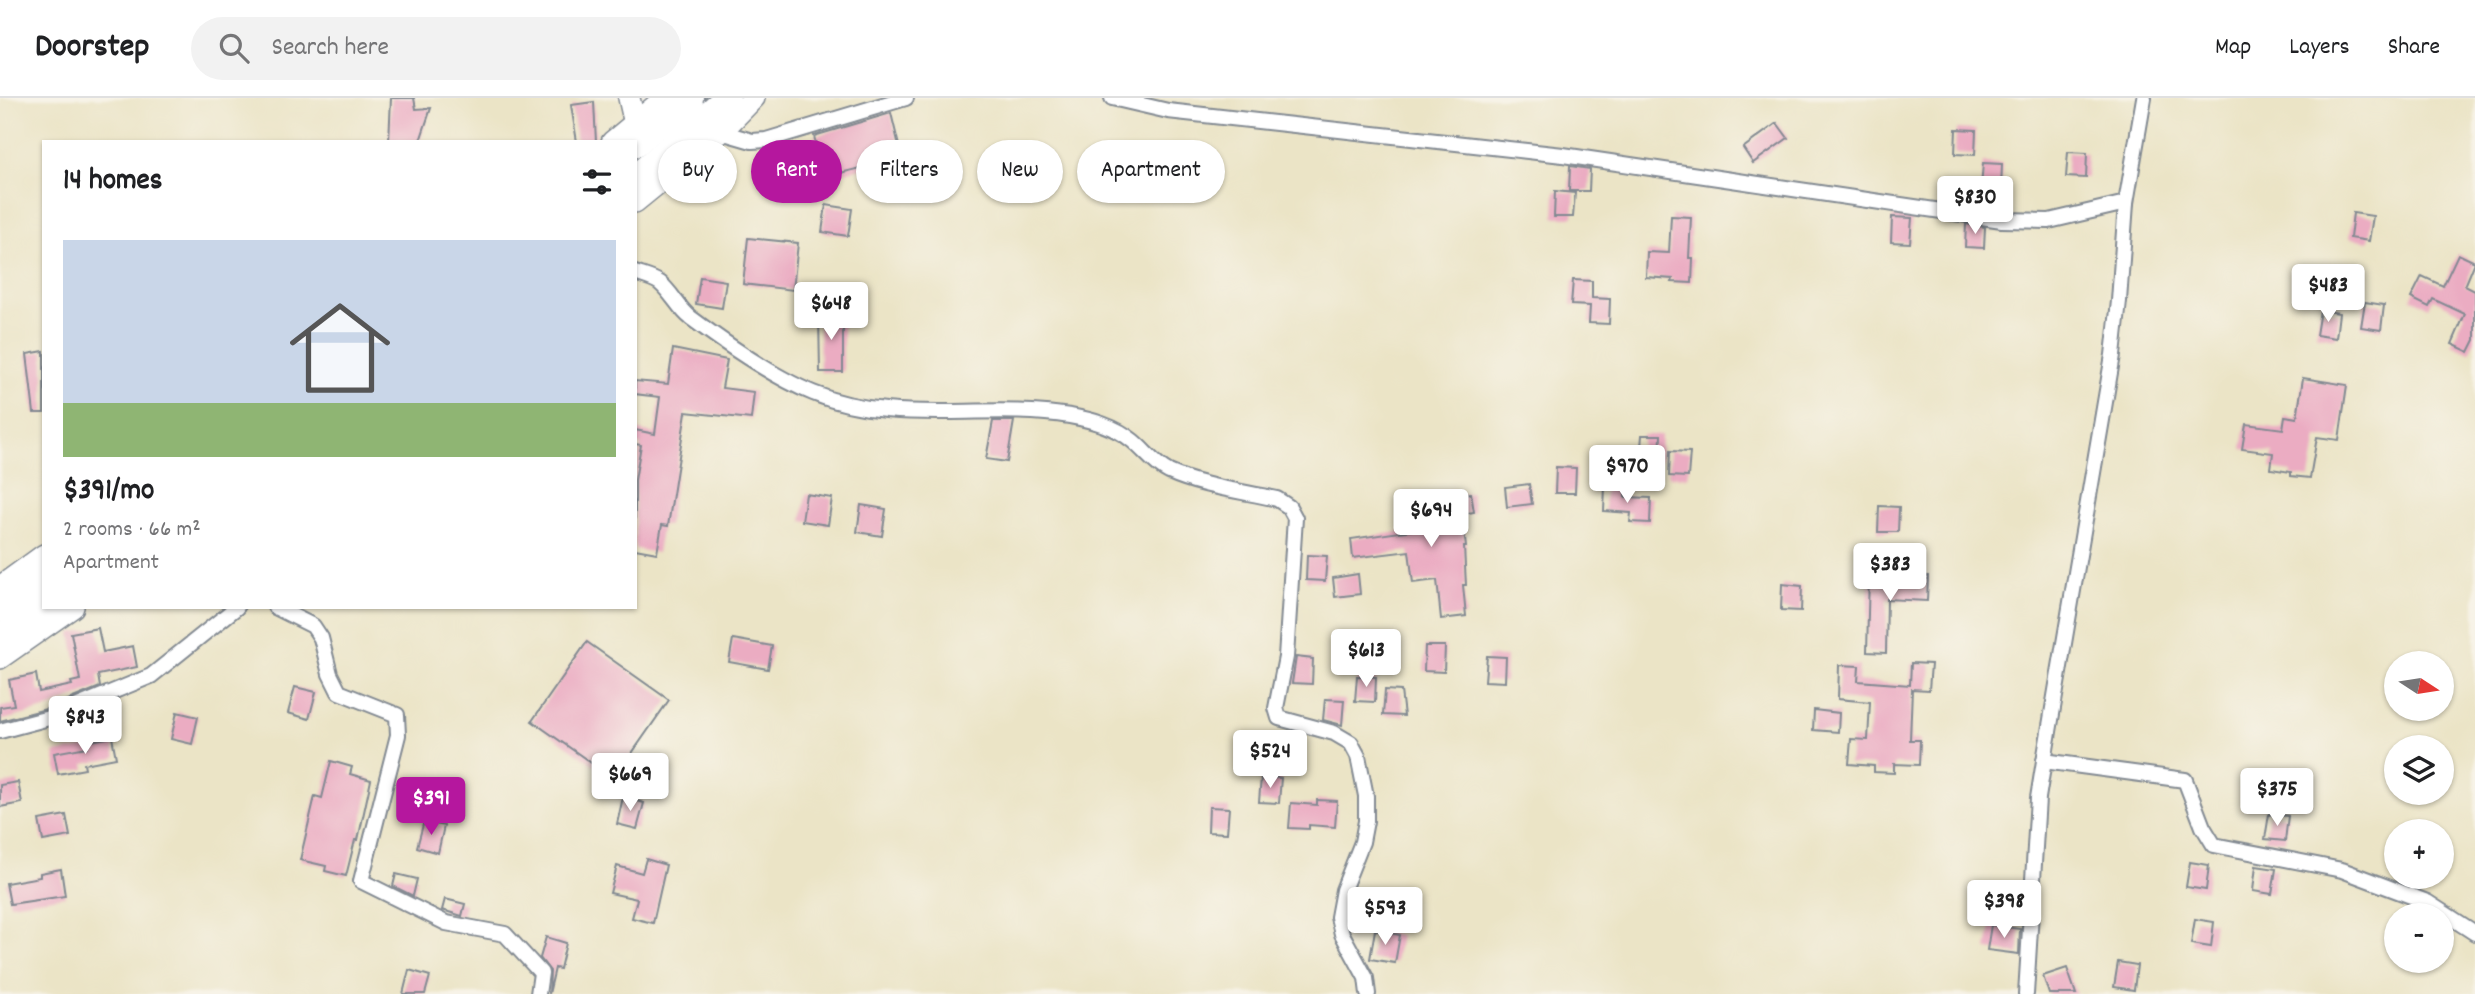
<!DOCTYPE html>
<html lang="en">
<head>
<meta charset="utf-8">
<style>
  body { margin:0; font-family:Dekko,sans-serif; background:#f2f2f2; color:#202124; height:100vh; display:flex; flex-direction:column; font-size:26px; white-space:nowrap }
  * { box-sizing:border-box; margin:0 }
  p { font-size:23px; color:#757577 }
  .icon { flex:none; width:38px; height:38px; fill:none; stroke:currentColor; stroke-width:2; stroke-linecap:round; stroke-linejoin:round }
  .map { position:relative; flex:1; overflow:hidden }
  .panel { position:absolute; left:42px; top:42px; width:595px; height:469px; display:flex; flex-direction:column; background:#fff; border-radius:0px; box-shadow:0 2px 5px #0004 }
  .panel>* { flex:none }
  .banner { position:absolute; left:658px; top:42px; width:665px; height:63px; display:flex; gap:14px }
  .needle { width:46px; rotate:102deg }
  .buttons { position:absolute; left:2384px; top:553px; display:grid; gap:14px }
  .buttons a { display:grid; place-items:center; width:70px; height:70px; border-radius:50%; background:#fff; box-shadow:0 2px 5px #0004; font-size:35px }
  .price { position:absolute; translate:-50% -60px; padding:0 16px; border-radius:7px; background:#fff; color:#222; font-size:23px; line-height:46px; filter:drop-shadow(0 2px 4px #0008) }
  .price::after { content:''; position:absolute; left:50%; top:42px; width:21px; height:16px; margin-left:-10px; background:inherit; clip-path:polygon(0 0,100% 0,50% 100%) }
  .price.current { background:#b5179e; color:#fff }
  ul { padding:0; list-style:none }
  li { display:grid; align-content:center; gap:14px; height:371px; padding:0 21px }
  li+li { border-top:2px solid #e0e0e0 }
  li span { display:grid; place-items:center; height:217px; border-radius:0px; color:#555 }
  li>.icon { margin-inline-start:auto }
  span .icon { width:126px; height:126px; fill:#fffc; stroke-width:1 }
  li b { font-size:30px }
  h2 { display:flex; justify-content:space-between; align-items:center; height:84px; padding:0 21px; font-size:30px }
  .pill { padding:0 24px; border-radius:32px; background:#fff; box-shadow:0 2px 5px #0004; font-size:24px; line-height:63px }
  .pill.current { background:#b5179e; color:#fff }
  header { display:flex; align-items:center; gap:42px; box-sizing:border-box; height:98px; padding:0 35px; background:#fff; border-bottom:2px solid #e0e0e0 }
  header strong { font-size:33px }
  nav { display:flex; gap:38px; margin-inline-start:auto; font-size:24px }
  .search { width:490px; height:63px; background:#f2f2f2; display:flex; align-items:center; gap:18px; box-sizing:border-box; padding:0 24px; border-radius:38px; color:#757577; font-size:26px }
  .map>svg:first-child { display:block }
  .building { fill:#ebacc2 }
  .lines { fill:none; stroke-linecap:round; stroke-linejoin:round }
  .street-casing { stroke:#838a92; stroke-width:18 }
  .secondary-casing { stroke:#838a92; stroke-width:24 }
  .highway-casing { stroke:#838a92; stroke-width:30 }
  .street { stroke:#fff; stroke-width:14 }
  .secondary { stroke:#fff; stroke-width:21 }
  .highway { stroke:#fff; stroke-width:26 }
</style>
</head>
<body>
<header>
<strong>Doorstep</strong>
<div class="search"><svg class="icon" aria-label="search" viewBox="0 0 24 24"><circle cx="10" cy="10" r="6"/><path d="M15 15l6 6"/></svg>Search here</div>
<nav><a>Map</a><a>Layers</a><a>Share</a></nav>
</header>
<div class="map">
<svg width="2475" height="896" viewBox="0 0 2475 896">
  <rect width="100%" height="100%" fill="#f7f3e8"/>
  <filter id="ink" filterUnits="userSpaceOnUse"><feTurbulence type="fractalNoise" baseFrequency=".0143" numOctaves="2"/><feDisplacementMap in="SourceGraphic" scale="14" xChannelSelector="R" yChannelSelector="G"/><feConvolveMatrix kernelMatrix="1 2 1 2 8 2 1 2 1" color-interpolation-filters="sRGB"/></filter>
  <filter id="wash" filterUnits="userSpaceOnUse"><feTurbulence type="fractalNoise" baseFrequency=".00686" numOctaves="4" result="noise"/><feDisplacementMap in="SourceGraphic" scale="28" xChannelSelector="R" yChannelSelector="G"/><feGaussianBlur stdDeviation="1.57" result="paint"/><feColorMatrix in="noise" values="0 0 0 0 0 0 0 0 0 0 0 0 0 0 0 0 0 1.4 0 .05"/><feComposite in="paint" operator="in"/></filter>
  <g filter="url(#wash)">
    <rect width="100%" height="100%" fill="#ebe4c6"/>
    <g id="blocks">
      <g class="building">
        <polygon points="391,0 414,0 416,11 431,10 420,43 389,44"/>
        <polygon points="594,4 596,44 577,44 571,7"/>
        <polygon points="891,15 902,60 824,79 814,38"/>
        <polygon points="1777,25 1788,40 1753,65 1743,50"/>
        <polygon points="1956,31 1976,32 1975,57 1955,56"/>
        <polygon points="2068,54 2087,55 2086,80 2066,79"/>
        <polygon points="1983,65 2002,66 2001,91 1981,90"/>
        <polygon points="1570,68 1590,71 1589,93 1569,93"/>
        <polygon points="1555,93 1575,95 1573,119 1554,119"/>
        <polygon points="826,107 852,111 848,138 822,134"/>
        <polygon points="2353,115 2373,118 2369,143 2350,140"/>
        <polygon points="1671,118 1691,119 1689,160 1693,160 1692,185 1672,184 1673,181 1646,179 1647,154 1669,155"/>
        <polygon points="1892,119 1912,120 1910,145 1891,144"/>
        <polygon points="1966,126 1985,129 1984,150 1965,149"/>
        <polygon points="748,140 798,145 793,192 743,186"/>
        <polygon points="2458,156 2475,164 2465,188 2475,193 2475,242 2469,254 2452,246 2465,216 2433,201 2429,209 2411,200 2422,178 2443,188"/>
        <polygon points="700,179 726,183 722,210 696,206"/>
        <polygon points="1573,182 1592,183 1592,200 1610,201 1609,226 1589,225 1590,208 1571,207"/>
        <polygon points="2365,204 2384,207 2381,232 2361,229"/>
        <polygon points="843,212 843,274 820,274 819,218"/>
        <polygon points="2320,212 2339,215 2336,240 2316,237"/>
        <polygon points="673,251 727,262 722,290 754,294 751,321 686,314 668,428 662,427 657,455 635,451 635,382 641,347 635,346 635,332 655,336 660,299 635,296 635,283 668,286"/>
        <polygon points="44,253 44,315 34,315 27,256"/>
        <polygon points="2303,280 2347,287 2339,342 2317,339 2310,380 2291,378 2291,374 2271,371 2273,355 2242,351 2246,326 2283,331 2285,318 2297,320"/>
        <polygon points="993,323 1014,323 1007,364 986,361"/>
        <polygon points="1642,337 1661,337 1660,363 1640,362"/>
        <polygon points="1670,353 1690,354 1688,379 1669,378"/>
        <polygon points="1556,369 1576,370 1575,395 1555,395"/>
        <polygon points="1529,386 1532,406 1507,409 1505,389"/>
        <polygon points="1605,388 1625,389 1625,399 1651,400 1650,425 1630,424 1631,415 1604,413"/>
        <polygon points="1471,395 1474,414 1462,416 1466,449 1464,449 1466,487 1463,487 1466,518 1441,521 1437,482 1413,485 1409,453 1353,460 1351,441 1414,432 1411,408 1447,404 1446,398"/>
        <polygon points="806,396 832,400 828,427 802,423"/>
        <polygon points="861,407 886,411 882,438 857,434"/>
        <polygon points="1879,408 1899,409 1898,434 1878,434"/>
        <polygon points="1307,457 1327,458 1325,483 1306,482"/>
        <polygon points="1358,476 1360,496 1335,499 1333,480"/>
        <polygon points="1869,477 1928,478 1927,503 1887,501 1886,555 1867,554"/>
        <polygon points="1782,486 1802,488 1801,513 1781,512"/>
        <polygon points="98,530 103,554 133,548 137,569 98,577 100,589 46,611 0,623 0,609 14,607 9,582 36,576 39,594 72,587 71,584 80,582 71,535"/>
        <polygon points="733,541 772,548 768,571 729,564"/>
        <polygon points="587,544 669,602 614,681 532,623"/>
        <polygon points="1370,545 1396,546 1397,561 1372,564"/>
        <polygon points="1425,548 1445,548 1444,574 1424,573"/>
        <polygon points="1487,558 1506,559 1505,584 1485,583"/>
        <polygon points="1296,559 1313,561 1312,586 1292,585"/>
        <polygon points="1911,565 1931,566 1929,592 1912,591 1910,642 1920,642 1919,667 1894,666 1894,675 1874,674 1874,668 1849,666 1851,641 1868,642 1870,604 1838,601 1839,567 1859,568 1858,583 1910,587"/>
        <polygon points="1357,578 1376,579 1375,604 1355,603"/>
        <polygon points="295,589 316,594 309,621 288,615"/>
        <polygon points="1385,592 1401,593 1404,618 1383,617"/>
        <polygon points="1325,601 1344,602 1342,627 1323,622"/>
        <polygon points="1814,612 1839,615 1838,634 1813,632"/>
        <polygon points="177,614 198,619 192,646 171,641"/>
        <polygon points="112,639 116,660 84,666 85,671 58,676 54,655 87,649 86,644"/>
        <polygon points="331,663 352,669 350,676 371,682 358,742 355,742 346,778 325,773 326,768 300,762 315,698 322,700"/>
        <polygon points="1261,679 1281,680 1279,705 1259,704"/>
        <polygon points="18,684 22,705 0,709 0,687"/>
        <polygon points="623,699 644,705 637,731 617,726"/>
        <polygon points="1317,702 1337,703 1335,729 1309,727 1309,731 1289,730 1291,705 1317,707"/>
        <polygon points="1209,709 1229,710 1227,735 1208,734"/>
        <polygon points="2269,716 2288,718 2285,743 2265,741"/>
        <polygon points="66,717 70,738 43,743 39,722"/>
        <polygon points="424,723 444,728 438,755 417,749"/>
        <polygon points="646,761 666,767 653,825 632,820 637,801 610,795 617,768 642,775"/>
        <polygon points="2190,764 2209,767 2206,792 2186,789"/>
        <polygon points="2256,768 2276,771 2272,796 2253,793"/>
        <polygon points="61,771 65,798 10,806 6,785 40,779 40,775"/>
        <polygon points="396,776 417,781 413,798 393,788"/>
        <polygon points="445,801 465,806 462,818 442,812"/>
        <polygon points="2195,821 2214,824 2211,849 2191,846"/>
        <polygon points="1991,827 2020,831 2019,856 1987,852"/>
        <polygon points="1375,832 1400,837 1395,865 1370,861"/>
        <polygon points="546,839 566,845 560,871 555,870 549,896 550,873 540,860"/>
        <polygon points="2118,864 2137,867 2134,892 2114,889"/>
        <polygon points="2067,870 2076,896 2049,896 2043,878"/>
        <polygon points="409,872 430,878 425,896 403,896"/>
      </g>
    </g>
  </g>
  <g filter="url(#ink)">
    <use href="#blocks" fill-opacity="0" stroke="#838a92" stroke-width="2"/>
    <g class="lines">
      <defs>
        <g id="street">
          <polyline points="1112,0 1168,13 1563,57 2002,122 2049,123 2126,105"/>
          <polyline points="721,34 752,43 766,42 906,0"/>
          <path d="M635,175C643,178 653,180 660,185C672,195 679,211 691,220C726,246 773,279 813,295C894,329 985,304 1070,318C1092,322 1115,328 1133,343C1145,353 1155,367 1169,374C1202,389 1242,393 1277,401L1289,409L1295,420L1286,559L1276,610L1279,620L1334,635L1351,645L1358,658L1366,698V723L1362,744L1343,792L1338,819L1342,836L1366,880L1368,896"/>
          <polyline points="275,509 313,528 321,540 330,576 339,594 397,617 398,637 361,783 446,825 505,836 541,875 538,896"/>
          <polyline points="0,633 49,620 151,578 237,509"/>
          <polyline points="2044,663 2113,257 2119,203 2126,105 2144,0"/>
          <polyline points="2026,896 2038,700 2044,663 2185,682 2203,729 2214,747 2342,772 2427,804 2475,835"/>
        </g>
        <g id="secondary">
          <polyline points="629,0 635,26"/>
          <polyline points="612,44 665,0"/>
          <polyline points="635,104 721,34 754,0"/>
          <polyline points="0,489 44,457"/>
          <polyline points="0,560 73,509"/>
        </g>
        <g id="highway">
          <polyline points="635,46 690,0"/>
          <polyline points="635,80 727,0"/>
          <polyline points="0,511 44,480"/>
          <polyline points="0,540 44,509"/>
        </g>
      </defs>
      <use href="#street" class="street-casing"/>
      <use href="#secondary" class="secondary-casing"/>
      <use href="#highway" class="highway-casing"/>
      <use href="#street" class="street"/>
      <use href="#secondary" class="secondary"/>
      <use href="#highway" class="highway"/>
    </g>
  </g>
</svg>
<div class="buttons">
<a><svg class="needle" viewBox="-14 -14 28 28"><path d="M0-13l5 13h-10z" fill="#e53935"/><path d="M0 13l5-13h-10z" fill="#757577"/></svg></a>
<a><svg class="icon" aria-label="layers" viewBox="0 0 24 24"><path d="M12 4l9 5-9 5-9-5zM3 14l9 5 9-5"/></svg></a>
<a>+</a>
<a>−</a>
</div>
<b class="price" style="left:1975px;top:138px">$830</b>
<b class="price" style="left:2328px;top:226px">$483</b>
<b class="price" style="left:831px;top:244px">$648</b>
<b class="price" style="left:1627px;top:407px">$970</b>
<b class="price" style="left:1431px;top:451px">$694</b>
<b class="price" style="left:1890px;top:505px">$383</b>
<b class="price" style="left:1366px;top:591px">$613</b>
<b class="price" style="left:85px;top:658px">$843</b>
<b class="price" style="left:1270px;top:692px">$524</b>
<b class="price" style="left:630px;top:715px">$669</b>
<b class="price" style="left:2277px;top:730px">$375</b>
<b class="price current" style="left:431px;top:739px">$391</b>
<b class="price" style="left:2004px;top:842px">$398</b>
<b class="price" style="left:1385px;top:849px">$593</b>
<div class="banner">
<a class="pill">Buy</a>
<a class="pill current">Rent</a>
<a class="pill">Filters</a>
<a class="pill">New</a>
<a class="pill">Apartment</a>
</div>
<section class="panel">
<h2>14 homes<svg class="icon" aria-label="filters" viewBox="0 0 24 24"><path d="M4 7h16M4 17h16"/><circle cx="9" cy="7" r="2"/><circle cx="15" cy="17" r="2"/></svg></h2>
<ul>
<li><span style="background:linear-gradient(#c9d6e8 75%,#8fb573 0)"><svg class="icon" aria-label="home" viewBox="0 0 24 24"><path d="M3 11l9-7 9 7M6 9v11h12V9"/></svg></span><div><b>$391/mo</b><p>2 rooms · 66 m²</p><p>Apartment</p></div></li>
</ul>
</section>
</div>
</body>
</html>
